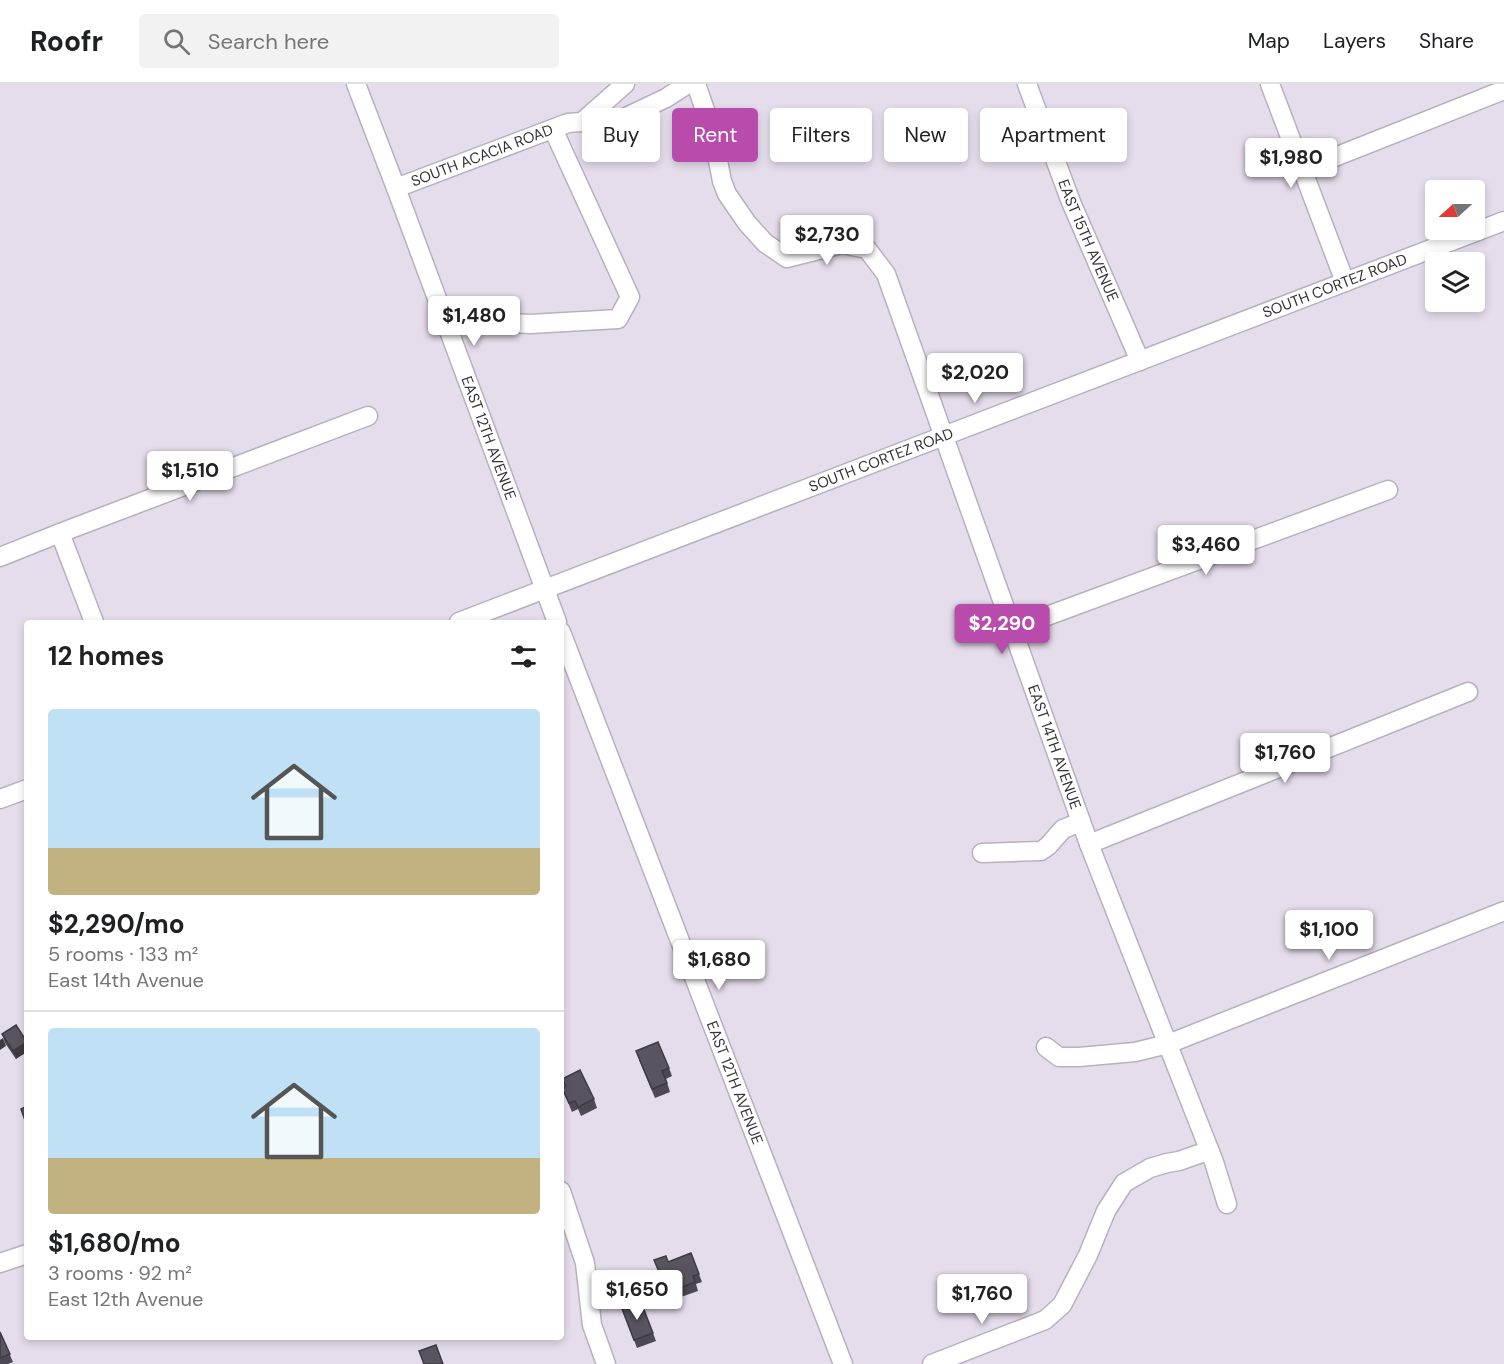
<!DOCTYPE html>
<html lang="en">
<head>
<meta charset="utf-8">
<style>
  body { margin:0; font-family:"DM Sans",sans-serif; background:#f2f2f2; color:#202124; height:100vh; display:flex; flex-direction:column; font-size:22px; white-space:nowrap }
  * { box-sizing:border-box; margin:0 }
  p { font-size:20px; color:#757577 }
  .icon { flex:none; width:33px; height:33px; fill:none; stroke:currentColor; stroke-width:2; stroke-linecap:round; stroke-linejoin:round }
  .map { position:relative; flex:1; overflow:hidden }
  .sheet { position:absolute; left:24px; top:536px; width:540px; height:720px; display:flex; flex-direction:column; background:#fff; border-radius:6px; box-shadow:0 3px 9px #0003 }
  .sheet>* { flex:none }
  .banner { position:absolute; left:582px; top:24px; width:570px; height:54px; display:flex; gap:12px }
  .needle { width:39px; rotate:249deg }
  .controls { position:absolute; left:1425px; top:96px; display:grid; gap:12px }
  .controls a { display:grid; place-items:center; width:60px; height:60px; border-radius:6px; background:#fff; box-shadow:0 3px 9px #0003; font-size:30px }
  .price { position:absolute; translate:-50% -51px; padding:0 14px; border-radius:6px; background:#fff; color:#222; font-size:20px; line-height:39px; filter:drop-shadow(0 2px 3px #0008) }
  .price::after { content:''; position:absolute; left:50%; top:36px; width:18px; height:14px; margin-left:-9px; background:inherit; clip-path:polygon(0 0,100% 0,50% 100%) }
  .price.active { background:#b84bab; color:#fff }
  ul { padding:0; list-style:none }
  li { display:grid; align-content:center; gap:12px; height:318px; padding:0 24px }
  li+li { border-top:2px solid #e0e0e0 }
  li span { display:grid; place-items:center; height:186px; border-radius:6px; color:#555 }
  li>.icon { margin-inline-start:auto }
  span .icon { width:108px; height:108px; fill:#fffc; stroke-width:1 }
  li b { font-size:26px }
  h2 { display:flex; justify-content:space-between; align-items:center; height:72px; padding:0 24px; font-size:26px }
  .pill { padding:0 21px; border-radius:6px; background:#fff; box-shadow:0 3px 9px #0003; font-size:21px; line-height:54px }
  .pill.active { background:#b84bab; color:#fff }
  header { display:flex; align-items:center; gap:36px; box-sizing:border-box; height:84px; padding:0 30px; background:#fff; border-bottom:2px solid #e0e0e0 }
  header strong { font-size:28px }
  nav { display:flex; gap:33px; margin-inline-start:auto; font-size:21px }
  .search { width:420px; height:54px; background:#f2f2f2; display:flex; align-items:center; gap:15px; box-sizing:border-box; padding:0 21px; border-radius:6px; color:#757577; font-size:22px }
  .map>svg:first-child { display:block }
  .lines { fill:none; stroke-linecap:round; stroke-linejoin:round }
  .minor-casing { stroke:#b8b0be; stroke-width:21 }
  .minor { stroke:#fff; stroke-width:18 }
  .wall { fill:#4d4853 }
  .shaded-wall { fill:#3f3b44 }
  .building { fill:#5a5461; stroke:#3f3b44; stroke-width:1.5 }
  .labels { text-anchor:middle; stroke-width:6; stroke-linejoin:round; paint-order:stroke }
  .street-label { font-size:15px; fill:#343137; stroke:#fff }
</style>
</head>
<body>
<header>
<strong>Roofr</strong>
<div class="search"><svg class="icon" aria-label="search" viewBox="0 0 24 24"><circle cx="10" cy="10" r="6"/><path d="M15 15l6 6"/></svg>Search here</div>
<nav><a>Map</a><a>Layers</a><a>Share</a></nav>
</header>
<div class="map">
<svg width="1504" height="1280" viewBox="0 0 1504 1280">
  <rect width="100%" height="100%" fill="#e6ddec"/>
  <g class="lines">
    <defs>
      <g id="minor">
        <path id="s1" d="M356,0L396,104L557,538"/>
        <path id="s2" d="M696,0L712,46L722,97L727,110L747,139L765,159L787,174L842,160L867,165L886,190L1089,760L1214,1078L1227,1120"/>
        <path id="s3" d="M1027,0L1071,118L1140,277"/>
        <polyline points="1270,0 1345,198"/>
        <polyline points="582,38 625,0"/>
        <polyline points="1302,86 1504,6"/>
        <path id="s4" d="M396,104L568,39L622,35L666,14L688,0"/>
        <polyline points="445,236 464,236 530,240 618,235 630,213 553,45"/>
        <polyline points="60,449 94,538"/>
        <polyline points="0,473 60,449 368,332"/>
        <path id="s5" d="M459,538L1504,137"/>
        <polyline points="1012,545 1388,406"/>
        <path id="s6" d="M561,548L843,1280"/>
        <polyline points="0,715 27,705"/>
        <polyline points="1089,760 1468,608"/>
        <polyline points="982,769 1041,767 1048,762 1063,745 1081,738"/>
        <polyline points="1046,963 1059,973 1079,973 1135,968 1168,960 1504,827"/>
        <polyline points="561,1107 585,1179 592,1241 606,1280"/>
        <polyline points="0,1179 27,1170"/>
        <polyline points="932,1280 1045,1236 1062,1221 1088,1171 1106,1127 1124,1099 1150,1084 1167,1079 1179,1077 1199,1070 1210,1068"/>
      </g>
    </defs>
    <use href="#minor" class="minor-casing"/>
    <use href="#minor" class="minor"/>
  </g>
  <g class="wall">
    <polygon points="2,950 27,958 16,975 5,959"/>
    <polygon points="639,976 669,984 672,992 666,995 670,1008 655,1014"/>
    <polygon points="562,995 594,1015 597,1024 581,1032 578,1025 572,1028 562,1004 565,1003"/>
    <polygon points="691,1169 702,1198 696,1200 698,1207 678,1214 676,1207 668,1210 654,1176 668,1178"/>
    <polygon points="621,1222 638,1228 644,1226 656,1257 637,1264"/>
    <polygon points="0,1248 13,1278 8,1280 0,1280"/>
  </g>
  <g class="shaded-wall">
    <polygon points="3,954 6,962 0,966 0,956"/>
    <polygon points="27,958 27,968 16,975 13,967"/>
  </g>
  <g class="building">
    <polygon points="16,941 27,958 13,967 2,950"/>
    <polygon points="658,958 669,984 662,987 667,999 652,1005 636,967"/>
    <polygon points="580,986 594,1015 578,1023 575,1017 569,1019 562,1004 566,1002 562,995"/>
    <polygon points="27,1022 27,1039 26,1039 21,1025"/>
    <polygon points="691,1169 699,1190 693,1192 695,1198 675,1206 673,1199 665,1202 654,1176 666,1172 668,1178"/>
    <polygon points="633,1216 638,1228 644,1226 653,1249 634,1256 621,1222"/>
    <polygon points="0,1248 10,1270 0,1274"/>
    <polygon points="436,1261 443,1280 424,1280 419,1267"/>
  </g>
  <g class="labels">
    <g class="street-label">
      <text dy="5" stroke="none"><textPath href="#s4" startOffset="92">SOUTH ACACIA ROAD</textPath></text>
      <text dy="5" stroke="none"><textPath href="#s3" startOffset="168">EAST 15TH AVENUE</textPath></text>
      <text dy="5" stroke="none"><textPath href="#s5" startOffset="938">SOUTH CORTEZ ROAD</textPath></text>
      <text dy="5" stroke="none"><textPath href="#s1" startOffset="378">EAST 12TH AVENUE</textPath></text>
      <text dy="5" stroke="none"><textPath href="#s5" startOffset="452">SOUTH CORTEZ ROAD</textPath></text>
      <text dy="5" stroke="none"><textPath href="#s2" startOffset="819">EAST 14TH AVENUE</textPath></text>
      <text dy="5" stroke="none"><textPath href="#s6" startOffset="483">EAST 12TH AVENUE</textPath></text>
    </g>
  </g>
</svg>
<div class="controls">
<a><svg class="needle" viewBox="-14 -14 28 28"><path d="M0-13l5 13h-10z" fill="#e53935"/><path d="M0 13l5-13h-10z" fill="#757577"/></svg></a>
<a><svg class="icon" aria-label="layers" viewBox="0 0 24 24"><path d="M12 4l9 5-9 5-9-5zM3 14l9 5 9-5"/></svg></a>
</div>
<b class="price" style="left:1291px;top:105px">$1,980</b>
<b class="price" style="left:827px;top:182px">$2,730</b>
<b class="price" style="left:474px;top:263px">$1,480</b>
<b class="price" style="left:975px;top:320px">$2,020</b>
<b class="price" style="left:190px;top:418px">$1,510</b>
<b class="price" style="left:1206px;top:492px">$3,460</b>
<b class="price active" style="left:1002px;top:571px">$2,290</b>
<b class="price" style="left:1285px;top:700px">$1,760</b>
<b class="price" style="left:1329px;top:877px">$1,100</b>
<b class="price" style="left:719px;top:907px">$1,680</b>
<b class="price" style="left:637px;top:1237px">$1,650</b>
<b class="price" style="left:982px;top:1241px">$1,760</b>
<div class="banner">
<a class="pill">Buy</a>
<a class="pill active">Rent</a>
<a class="pill">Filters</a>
<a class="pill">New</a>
<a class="pill">Apartment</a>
</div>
<section class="sheet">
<h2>12 homes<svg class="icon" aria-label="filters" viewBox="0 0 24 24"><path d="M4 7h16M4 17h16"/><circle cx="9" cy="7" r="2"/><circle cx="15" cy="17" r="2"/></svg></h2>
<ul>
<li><span style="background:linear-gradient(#bfe0f5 75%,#c2b280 0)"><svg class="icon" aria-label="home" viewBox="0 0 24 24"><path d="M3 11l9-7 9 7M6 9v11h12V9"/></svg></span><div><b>$2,290/mo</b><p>5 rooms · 133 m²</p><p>East 14th Avenue</p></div></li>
<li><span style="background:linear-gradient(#bfe0f5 70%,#c2b280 0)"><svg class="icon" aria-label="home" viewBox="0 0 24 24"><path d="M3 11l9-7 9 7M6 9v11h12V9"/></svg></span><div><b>$1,680/mo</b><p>3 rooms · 92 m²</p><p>East 12th Avenue</p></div></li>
</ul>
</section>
</div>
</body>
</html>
